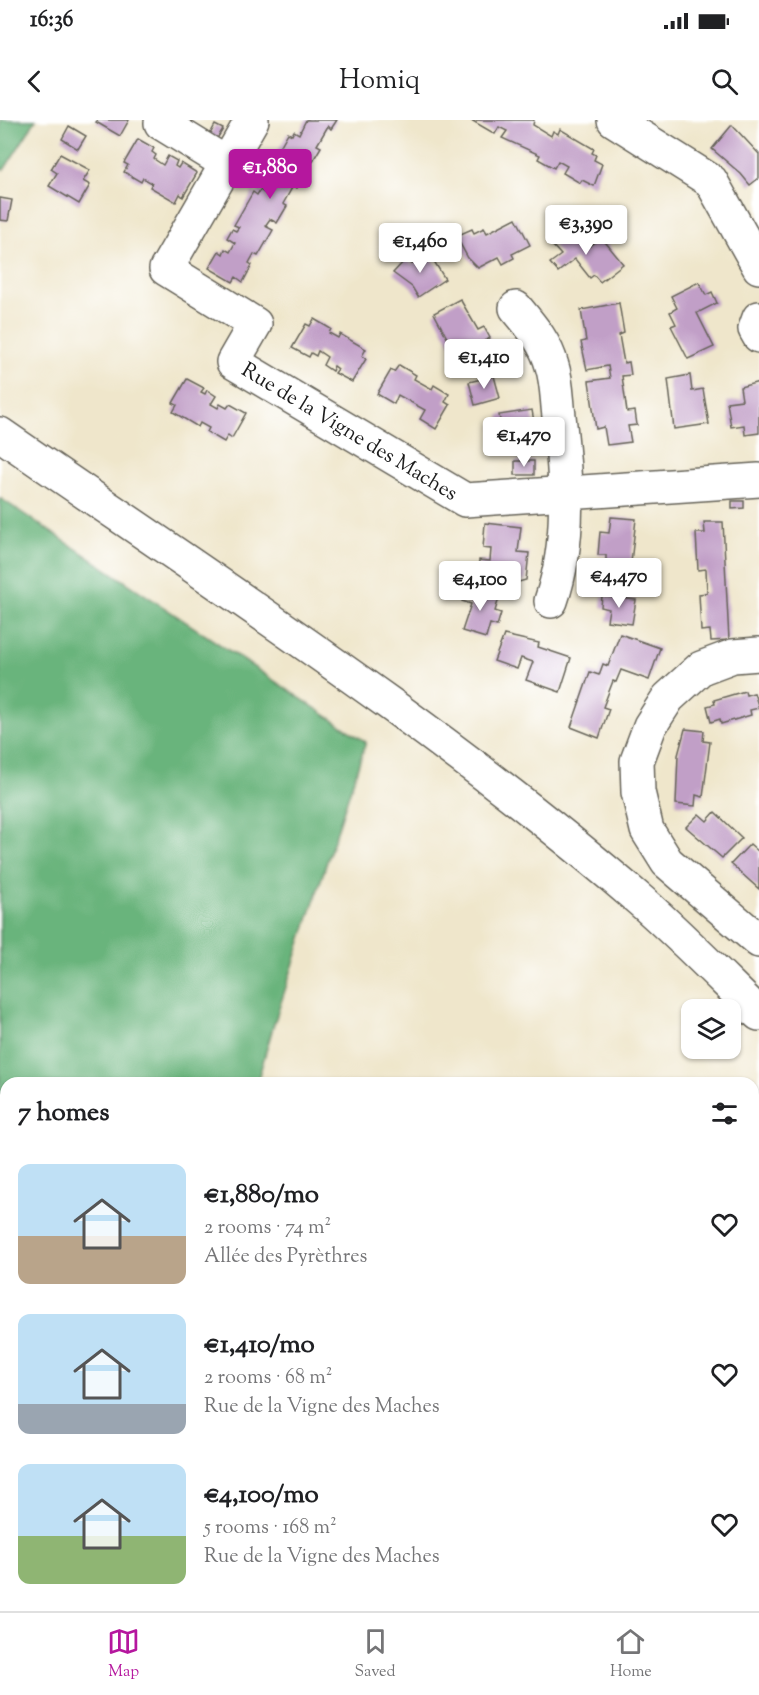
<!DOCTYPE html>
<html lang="en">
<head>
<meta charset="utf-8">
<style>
  body { margin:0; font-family:"Sorts Mill Goudy",serif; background:#f2f2f2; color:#202124; height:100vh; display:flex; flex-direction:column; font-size:22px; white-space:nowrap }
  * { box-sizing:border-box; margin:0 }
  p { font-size:20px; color:#757577 }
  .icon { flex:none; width:33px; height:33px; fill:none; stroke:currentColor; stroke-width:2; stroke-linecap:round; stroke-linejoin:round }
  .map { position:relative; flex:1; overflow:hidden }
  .details { position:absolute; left:0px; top:957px; width:759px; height:534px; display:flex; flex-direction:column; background:#fff; border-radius:18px 18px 0 0; box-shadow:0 2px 4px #0004 }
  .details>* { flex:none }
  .controls { position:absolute; left:681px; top:879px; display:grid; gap:12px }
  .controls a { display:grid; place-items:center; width:60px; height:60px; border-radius:12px; background:#fff; box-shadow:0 2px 4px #0004; font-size:30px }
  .price { position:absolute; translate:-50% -51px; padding:0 14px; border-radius:6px; background:#fff; color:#222; font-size:20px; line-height:39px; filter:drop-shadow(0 2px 3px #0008) }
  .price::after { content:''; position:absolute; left:50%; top:36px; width:18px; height:14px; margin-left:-9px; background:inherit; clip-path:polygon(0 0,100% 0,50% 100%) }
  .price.active { background:#b5179e; color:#fff }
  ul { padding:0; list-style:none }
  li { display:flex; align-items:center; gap:18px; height:150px; padding:0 18px }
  li span { display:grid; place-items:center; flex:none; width:168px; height:120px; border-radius:12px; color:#555 }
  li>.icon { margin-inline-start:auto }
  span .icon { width:72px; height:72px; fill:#fffc; stroke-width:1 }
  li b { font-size:26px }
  h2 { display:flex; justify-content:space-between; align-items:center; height:72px; padding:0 18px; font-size:26px }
  .status { display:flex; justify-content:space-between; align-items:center; height:42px; padding:0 30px; background:#fff; direction:ltr }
  .status svg { height:16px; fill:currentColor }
  header { display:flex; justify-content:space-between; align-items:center; height:78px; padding:0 18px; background:#fff; font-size:27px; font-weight:600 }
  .menu { display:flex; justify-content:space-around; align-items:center; height:84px; border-top:2px solid #e0e0e0; background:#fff; font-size:16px; color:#757577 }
  .menu a { display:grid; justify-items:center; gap:3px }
  .menu .active { color:#b5179e }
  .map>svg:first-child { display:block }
  .forest { fill:#69b47c; stroke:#42684c; stroke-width:1.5 }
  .building { fill:#c19fc7 }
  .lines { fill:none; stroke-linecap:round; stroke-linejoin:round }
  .minor-casing { stroke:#666359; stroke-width:36 }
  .path { stroke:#666359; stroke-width:4; stroke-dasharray:1.5 4.5; stroke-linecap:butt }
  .minor { stroke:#fff; stroke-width:33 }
  .labels { text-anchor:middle; stroke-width:5; stroke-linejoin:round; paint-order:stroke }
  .street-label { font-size:21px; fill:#1c1c1c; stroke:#fff }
</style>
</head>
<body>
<div class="status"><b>16:36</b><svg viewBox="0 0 49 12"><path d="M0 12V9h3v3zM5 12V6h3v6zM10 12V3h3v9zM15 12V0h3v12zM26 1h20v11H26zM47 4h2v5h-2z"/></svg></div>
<header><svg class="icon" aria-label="back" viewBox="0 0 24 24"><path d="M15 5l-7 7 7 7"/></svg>Homiq<svg class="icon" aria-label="search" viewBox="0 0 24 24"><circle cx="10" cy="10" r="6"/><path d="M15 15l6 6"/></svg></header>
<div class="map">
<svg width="759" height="1491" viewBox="0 0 759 1491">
  <rect width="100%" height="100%" fill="#fff"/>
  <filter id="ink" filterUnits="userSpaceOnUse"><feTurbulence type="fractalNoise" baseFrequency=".0167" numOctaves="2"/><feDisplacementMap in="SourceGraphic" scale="12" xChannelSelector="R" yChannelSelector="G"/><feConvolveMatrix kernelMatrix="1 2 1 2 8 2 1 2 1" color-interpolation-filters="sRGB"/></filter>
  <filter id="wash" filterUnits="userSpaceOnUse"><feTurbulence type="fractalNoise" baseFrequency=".008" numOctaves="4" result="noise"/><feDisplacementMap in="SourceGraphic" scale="24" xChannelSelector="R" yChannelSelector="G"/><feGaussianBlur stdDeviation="1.35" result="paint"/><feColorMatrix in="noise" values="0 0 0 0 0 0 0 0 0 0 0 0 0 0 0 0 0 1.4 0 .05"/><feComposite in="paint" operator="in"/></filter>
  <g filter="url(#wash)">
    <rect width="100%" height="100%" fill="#efe6cb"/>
    <g class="forest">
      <polygon points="0,0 36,0 4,50 0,49"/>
      <polygon points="0,378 366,622 273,907 257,963 6,963 6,1485 509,1485 529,1491 0,1491"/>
    </g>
    <g id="blocks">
      <g class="building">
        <polygon points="98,0 129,0 120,16 96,2"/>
        <polygon points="306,0 337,0 331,9 328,6 317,25 321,27 311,44 304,40 300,46 307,50 297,68 293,66 283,84 287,86 277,103 270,99 265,106 273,110 258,136 254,134 249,143 252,145 243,162 236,157 233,162 209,148 219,131 223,134 225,129 230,132 235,123 227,118 232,109 236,111 239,107 234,105 253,72 257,75 260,70 264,73 274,55 270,53 272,48 269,46 288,13 292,15 294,11 299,14"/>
        <polygon points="471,0 534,0 533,5 551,16 553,11 558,14 560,9 594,29 592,33 596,35 594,40 602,44 594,66 582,60 580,63 563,53 567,46 558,41 554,48 538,39 540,35 502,18 507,11 499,7 495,14"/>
        <polygon points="215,5 223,9 215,22 208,18"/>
        <polygon points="732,5 759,34 759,58 750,65 741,54 712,29"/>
        <polygon points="69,6 86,16 78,29 62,19"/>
        <polygon points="138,19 154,28 152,32 156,35 154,39 163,45 168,36 177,41 175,46 178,48 181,43 197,53 183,77 180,74 176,82 150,67 152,63 143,58 141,62 124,52 128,45 124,43"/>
        <polygon points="60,34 90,50 83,61 90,65 79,84 49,66 57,53 51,49"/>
        <polygon points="0,78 12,80 8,101 0,100"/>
        <polygon points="516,98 530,125 512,134 514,138 503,144 499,137 478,148 468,138 456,116 472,109 474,113 484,108 487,113"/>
        <polygon points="576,108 590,126 602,118 623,144 600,162 594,155 590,158 575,139 558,152 550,143 561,135 553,126"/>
        <polygon points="429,133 445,159 418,177 412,167 393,153 406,139 412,144"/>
        <polygon points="699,162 706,175 712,172 717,183 697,193 714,227 688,239 671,206 676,204 670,192 677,188 671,176"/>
        <polygon points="460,179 478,210 484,207 490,218 483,222 490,235 464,250 434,193"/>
        <polygon points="619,183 624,213 619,215 624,243 629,242 631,255 622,256 627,292 635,291 637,305 628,306 631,322 607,325 604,307 596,309 589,261 610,258 608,246 587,250 581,222 586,221 581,190"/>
        <polygon points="314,199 331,209 329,213 338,218 340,214 366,229 362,236 366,239 352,262 335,253 338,249 334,246 332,251 323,245 327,237 318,231 316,236 311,233 309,237 292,228 306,204 310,206"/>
        <polygon points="399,245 416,255 414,259 432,269 434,265 449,274 445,282 450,285 436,309 420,299 425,290 398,275 394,284 377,274 391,250 394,252"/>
        <polygon points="690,255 692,271 703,269 709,304 674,309 668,259"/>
        <polygon points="494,256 500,278 475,285 469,262"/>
        <polygon points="187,259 204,268 201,272 205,274 207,270 216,276 211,284 218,288 220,284 227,288 230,284 246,293 232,318 228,315 224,322 207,312 209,308 200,303 198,307 173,292 177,285 173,283"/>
        <polygon points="759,262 759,313 745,315 744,305 731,307 727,282 742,280 740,267"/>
        <polygon points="532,290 538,326 500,331 499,318 494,318 492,306 501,305 499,295"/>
        <rect x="515" y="341" width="19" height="14"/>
        <polygon points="732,381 744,381 744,388 732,389"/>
        <polygon points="611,397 636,399 630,451 606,449 606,435 598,435 600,412 609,413"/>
        <polygon points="704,402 723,402 729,520 711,521 710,510 701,511 699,474 707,473 706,449 698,450 696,413 705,413"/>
        <polygon points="485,403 521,407 518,432 529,433 526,460 515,463 477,459 479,440 490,441 491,429 483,428"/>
        <polygon points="466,467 499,478 495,491 501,493 497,506 490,504 486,518 462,511 471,484 462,481"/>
        <polygon points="602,476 636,480 632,504 607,501 609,489 601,487"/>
        <polygon points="620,514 660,528 649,560 621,550 616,562 613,561 603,587 609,589 599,618 571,607 590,552 599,555 603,544 608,546"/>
        <polygon points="504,515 539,523 538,527 571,538 560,572 526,560 533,542 521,538 517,549 494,541"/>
        <polygon points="745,571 746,575 754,573 759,588 750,590 751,595 721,604 720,599 711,602 707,586 715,584 714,580"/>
        <polygon points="685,609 704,611 703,621 710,622 703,677 696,675 695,686 676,684 678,635"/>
        <polygon points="715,692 742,718 722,738 686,707 699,694 707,701"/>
        <polygon points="750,724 759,732 759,769 731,744"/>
      </g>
    </g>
  </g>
  <g filter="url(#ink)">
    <use href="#blocks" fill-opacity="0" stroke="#666359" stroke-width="1.5"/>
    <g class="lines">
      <defs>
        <g id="minor">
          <polyline points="163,0 161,3 226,43"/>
          <polyline points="252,0 166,149 255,204 233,242 465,380 759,360"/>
          <polyline points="614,0 711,61 759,147"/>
          <path d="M516,188C531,206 546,223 552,246C557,261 557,280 559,296C566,358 572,420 551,481"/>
          <polyline points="759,198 755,209 759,216"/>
          <path d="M0,314C217,464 441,608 641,781C682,817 720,856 759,894"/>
          <polyline points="759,534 733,536 701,548 668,578 650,606 637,641 638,672 647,710 667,742 759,821"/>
        </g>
      </defs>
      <use href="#minor" class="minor-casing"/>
      <g class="path">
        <polyline points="0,1054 6,1060"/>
        <polyline points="0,1265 6,1263"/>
        <polyline points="753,1466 759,1466"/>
        <polyline points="202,1485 203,1491"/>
        <polyline points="443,1485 465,1491"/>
        <polyline points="0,1489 12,1485"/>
        <polyline points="744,1491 752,1485"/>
      </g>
      <use href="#minor" class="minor"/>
    </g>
  </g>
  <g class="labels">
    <g class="street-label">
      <text transform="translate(350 311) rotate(31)" y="7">Rue de la Vigne des Maches</text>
    </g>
  </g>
</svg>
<div class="controls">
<a><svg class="icon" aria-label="layers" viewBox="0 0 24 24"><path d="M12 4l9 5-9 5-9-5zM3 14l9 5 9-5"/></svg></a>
</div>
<b class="price active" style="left:270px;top:80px">€1,880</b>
<b class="price" style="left:586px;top:136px">€3,390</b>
<b class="price" style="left:420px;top:154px">€1,460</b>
<b class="price" style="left:484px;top:270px">€1,410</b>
<b class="price" style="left:524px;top:348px">€1,470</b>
<b class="price" style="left:619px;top:489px">€4,470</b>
<b class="price" style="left:480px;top:492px">€4,100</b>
<section class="details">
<h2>7 homes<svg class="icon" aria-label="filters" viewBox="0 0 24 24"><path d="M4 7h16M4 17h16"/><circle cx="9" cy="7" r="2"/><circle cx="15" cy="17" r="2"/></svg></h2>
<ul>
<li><span style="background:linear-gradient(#bfe0f5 60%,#b9a48a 0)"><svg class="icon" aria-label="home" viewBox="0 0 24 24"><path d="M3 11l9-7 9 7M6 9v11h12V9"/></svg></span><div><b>€1,880/mo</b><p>2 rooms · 74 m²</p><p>Allée des Pyrèthres</p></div><svg class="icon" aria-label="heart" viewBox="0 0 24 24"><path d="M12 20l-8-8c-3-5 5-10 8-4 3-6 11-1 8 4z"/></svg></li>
<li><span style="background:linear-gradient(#bfe0f5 75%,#9aa5b1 0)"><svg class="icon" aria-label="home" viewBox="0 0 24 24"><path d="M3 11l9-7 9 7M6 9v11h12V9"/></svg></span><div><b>€1,410/mo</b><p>2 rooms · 68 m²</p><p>Rue de la Vigne des Maches</p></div><svg class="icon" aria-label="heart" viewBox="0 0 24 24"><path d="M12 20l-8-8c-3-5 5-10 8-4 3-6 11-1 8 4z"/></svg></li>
<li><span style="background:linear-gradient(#bfe0f5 60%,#8fb573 0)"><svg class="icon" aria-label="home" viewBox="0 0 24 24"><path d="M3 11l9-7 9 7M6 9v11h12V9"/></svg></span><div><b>€4,100/mo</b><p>5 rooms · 168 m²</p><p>Rue de la Vigne des Maches</p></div><svg class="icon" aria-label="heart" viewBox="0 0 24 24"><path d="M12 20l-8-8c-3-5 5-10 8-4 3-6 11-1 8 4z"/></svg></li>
</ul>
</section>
</div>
<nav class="menu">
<a class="active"><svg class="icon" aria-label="map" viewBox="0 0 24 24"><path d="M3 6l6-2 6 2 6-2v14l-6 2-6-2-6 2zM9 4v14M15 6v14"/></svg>Map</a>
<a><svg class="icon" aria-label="saved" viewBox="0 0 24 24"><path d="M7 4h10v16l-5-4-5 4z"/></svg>Saved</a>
<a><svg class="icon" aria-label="home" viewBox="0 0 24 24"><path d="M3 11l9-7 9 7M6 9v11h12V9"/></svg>Home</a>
</nav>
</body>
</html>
